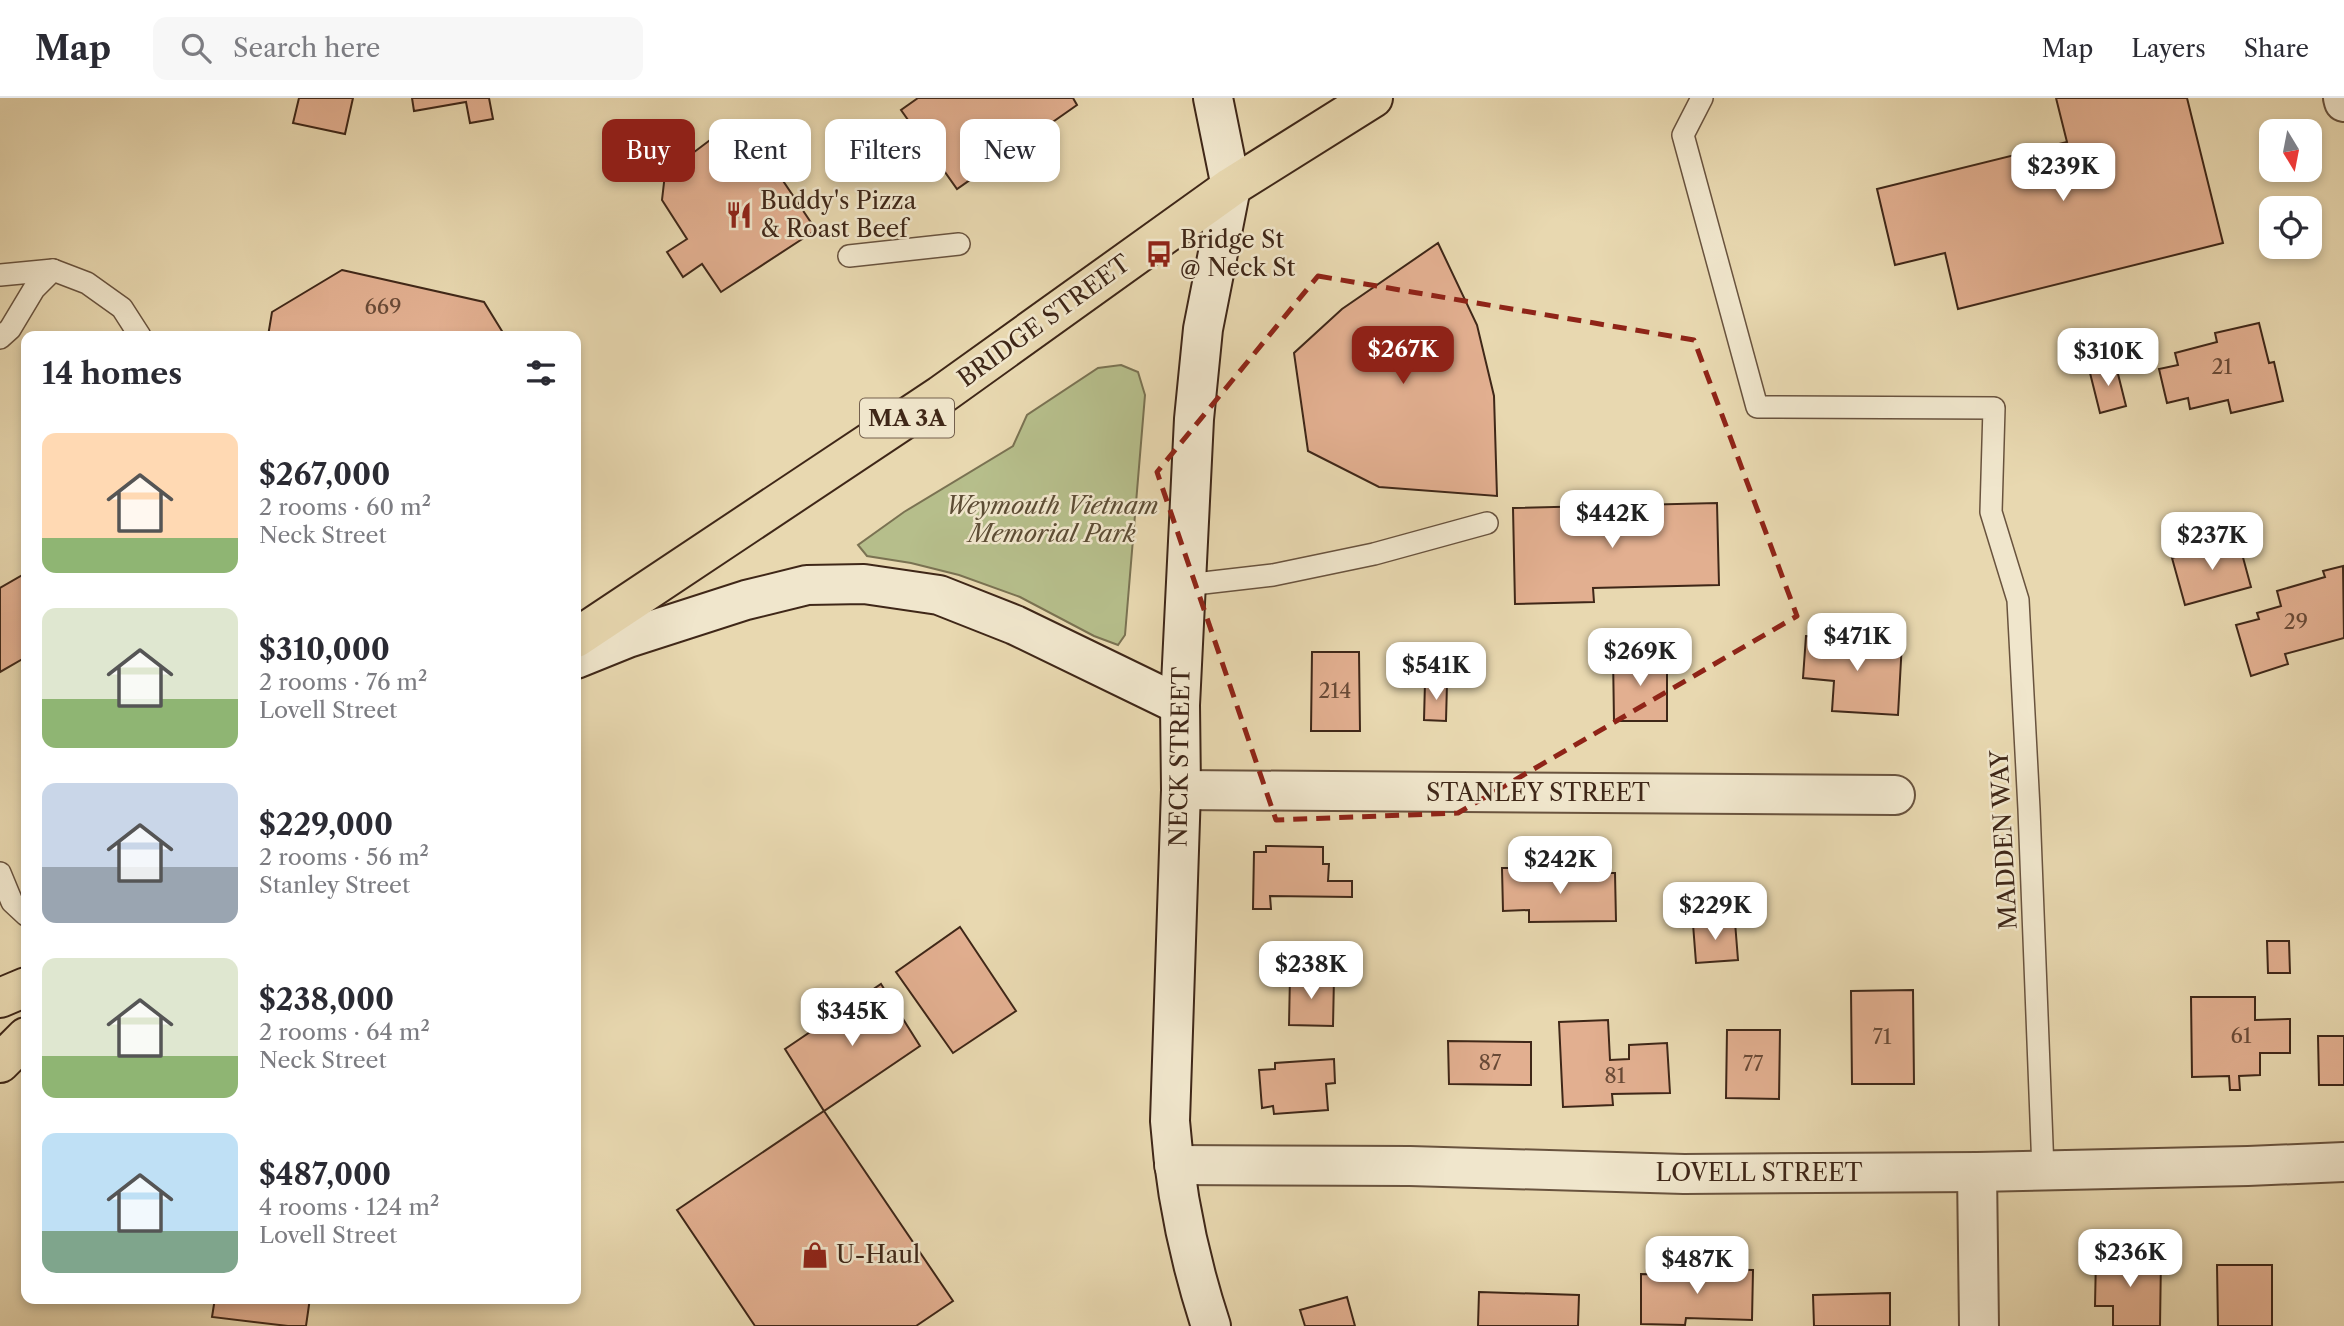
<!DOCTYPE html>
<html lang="en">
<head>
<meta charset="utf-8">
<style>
  body { margin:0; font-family:"Libre Caslon Text",serif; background:#f7f7f7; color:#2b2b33; height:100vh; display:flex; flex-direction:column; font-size:26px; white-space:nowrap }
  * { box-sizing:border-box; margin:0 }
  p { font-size:23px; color:#7c7c81 }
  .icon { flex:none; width:38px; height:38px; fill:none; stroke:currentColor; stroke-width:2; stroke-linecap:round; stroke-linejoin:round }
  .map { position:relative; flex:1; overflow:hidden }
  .sheet { position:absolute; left:21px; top:233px; width:560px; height:973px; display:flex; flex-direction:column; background:#fff; border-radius:14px; box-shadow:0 4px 10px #0003 }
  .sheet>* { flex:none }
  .top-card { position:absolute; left:602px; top:21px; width:665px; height:63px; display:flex; gap:14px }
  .needle { width:46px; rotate:170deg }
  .buttons { position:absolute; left:2259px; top:21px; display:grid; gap:14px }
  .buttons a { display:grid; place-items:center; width:63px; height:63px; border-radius:14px; background:#fff; box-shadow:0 4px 10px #0003; font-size:35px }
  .price { position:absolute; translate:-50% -60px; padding:0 16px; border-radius:14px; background:#fff; color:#222; font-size:23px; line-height:46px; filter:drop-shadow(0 2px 4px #0008) }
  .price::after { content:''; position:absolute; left:50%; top:42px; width:21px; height:16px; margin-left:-10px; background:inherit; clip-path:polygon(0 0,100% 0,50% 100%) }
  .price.selected { background:#8f2418; color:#fff }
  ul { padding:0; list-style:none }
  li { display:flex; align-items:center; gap:21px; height:175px; padding:0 21px }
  li span { display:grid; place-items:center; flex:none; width:196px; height:140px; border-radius:14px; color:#555 }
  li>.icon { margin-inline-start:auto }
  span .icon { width:84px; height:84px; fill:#fffc; stroke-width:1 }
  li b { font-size:30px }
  h2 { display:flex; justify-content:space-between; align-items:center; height:84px; padding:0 21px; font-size:30px }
  .pill { padding:0 24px; border-radius:14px; background:#fff; box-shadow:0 4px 10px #0003; font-size:24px; line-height:63px }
  .pill.selected { background:#8f2418; color:#fff }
  header { display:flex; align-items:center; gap:42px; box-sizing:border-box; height:98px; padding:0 35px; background:#fff; border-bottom:2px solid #e1e1e2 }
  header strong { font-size:33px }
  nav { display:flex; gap:38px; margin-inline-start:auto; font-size:24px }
  .search { width:490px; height:63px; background:#f7f7f7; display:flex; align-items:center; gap:18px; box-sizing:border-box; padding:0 24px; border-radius:14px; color:#7c7c81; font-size:26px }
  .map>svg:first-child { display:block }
  .green { fill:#b6be8b; stroke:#7a7252; stroke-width:2 }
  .building { fill:#e2af90; stroke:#3f2718; stroke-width:2 }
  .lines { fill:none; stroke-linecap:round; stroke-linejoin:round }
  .lane-casing { stroke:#69533e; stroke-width:24 }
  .street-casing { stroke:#69533e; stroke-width:42 }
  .secondary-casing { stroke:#3f2718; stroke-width:42 }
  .primary-casing { stroke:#3f2718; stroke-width:42 }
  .lane { stroke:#f0e6cc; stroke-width:21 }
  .street { stroke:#f0e6cc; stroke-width:38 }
  .secondary { stroke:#f0e6cc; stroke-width:38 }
  .primary { stroke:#e8d8b0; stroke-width:38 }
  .marked { fill:none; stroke:#8f2418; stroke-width:5; stroke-dasharray:14 9; stroke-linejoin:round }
  .labels { text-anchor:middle; stroke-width:5; stroke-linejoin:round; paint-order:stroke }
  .number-label { font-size:21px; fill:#684936 }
  .shield { fill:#f0e6cc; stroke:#74604e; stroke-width:2 }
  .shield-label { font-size:23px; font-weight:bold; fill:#3f2718 }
  .poi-label { font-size:24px; fill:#3f2718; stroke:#f0e6cc; text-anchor:start }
  .street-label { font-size:24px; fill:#3f2718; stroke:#f0e6cc }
  .park-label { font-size:24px; font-style:italic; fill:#5d4d35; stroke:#f0e6cc }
</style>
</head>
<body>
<header>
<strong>Map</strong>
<div class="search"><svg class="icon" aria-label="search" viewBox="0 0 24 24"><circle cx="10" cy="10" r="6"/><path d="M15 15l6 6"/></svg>Search here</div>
<nav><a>Map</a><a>Layers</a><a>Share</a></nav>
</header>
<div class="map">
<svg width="2344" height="1228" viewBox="0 0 2344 1228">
  <rect width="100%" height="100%" fill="#e8d8b0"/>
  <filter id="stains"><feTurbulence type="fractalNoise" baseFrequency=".00286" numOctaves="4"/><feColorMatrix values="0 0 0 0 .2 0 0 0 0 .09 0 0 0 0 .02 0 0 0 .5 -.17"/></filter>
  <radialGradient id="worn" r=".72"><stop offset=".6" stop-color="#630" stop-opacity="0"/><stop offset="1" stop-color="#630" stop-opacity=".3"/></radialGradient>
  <polygon class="green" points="1121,267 1138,274 1145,297 1125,537 1118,547 1094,538 1020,499 959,477 911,465 867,458 858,447 904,414 1013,348 1027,317 1098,270"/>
  <g class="building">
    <polygon points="299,0 353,0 345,36 293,25"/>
    <polygon points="412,0 489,0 493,21 470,25 466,4 414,13"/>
    <polygon points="918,0 1073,0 1077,7 957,91 901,12"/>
    <polygon points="2056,0 2187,0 2223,145 1958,211 1945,155 1895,167 1877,91 2067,44"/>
    <polygon points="726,30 753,38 816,132 721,194 702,166 683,179 667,154 687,141 662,102 665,76"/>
    <polygon points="1438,145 1477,227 1494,298 1497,398 1379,389 1308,353 1294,255 1342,211"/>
    <polygon points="342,172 484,204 505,238 268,238 272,214"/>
    <polygon points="2259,225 2269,265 2274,264 2283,303 2231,315 2228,302 2190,311 2188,300 2167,305 2159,271 2178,267 2175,255 2217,244 2215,235"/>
    <polygon points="2115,264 2126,308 2100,315 2089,271"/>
    <polygon points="1717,405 1719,487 1593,490 1594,504 1515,506 1513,410"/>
    <polygon points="2238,441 2251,489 2185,507 2172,460"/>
    <polygon points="2343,468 2344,540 2285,556 2288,566 2251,578 2236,527 2259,521 2257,515 2281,508 2277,493 2325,479 2323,473"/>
    <polygon points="26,475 26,559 0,574 0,490"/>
    <polygon points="1806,538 1902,544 1898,617 1832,613 1834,583 1803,580"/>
    <polygon points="1312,554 1359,554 1360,633 1311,633"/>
    <polygon points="1667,556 1667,623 1614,623 1613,557"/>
    <polygon points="1425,584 1447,585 1446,623 1424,622"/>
    <polygon points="1266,748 1323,749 1323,766 1329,766 1328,783 1352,783 1352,799 1270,798 1271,811 1253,811 1254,754 1266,754"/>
    <polygon points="1502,770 1529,770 1529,775 1615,775 1616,823 1529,824 1529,812 1503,813"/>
    <polygon points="1735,824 1738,862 1696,865 1693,826"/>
    <polygon points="960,829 1016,913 953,955 896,874"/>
    <polygon points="2267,843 2289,843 2290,875 2268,875"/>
    <polygon points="1290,878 1334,879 1333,928 1289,927"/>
    <polygon points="881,886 920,948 824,1013 785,951"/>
    <polygon points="1913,892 1914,986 1852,986 1851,893"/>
    <polygon points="2191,899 2255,899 2255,922 2290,921 2290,955 2260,955 2260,977 2239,978 2240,992 2230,992 2229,978 2192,979"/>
    <polygon points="1608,922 1610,962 1629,961 1629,947 1667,945 1670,995 1612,996 1613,1007 1563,1009 1559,924"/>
    <polygon points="1727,932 1780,932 1779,1001 1726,1000"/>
    <polygon points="2318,938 2344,938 2344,987 2319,987"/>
    <polygon points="1448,943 1531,944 1531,987 1449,986"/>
    <polygon points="1334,961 1335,985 1326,986 1328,1012 1274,1016 1273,1008 1262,1010 1259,972 1275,971 1275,965"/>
    <polygon points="824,1013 953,1203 916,1228 755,1228 677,1112"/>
    <polygon points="2096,1158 2161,1159 2160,1228 2113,1228 2113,1208 2095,1208"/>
    <polygon points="2217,1167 2272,1167 2272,1228 2218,1228"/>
    <polygon points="1688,1171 1753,1172 1752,1222 1686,1220 1685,1227 1641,1226 1641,1176 1687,1177"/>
    <polygon points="1479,1194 1579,1197 1578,1228 1478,1228"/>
    <polygon points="1890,1195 1890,1228 1814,1228 1813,1197"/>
    <polygon points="1347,1199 1355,1228 1305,1228 1300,1212"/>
    <polygon points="215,1200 310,1200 306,1228 288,1228 212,1219"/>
  </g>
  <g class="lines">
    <defs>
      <g id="lane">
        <polyline points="1702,0 1683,37 1757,309 1994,310 1991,414 2018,502 2029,711 2043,1072"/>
        <polyline points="849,158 959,146"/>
        <polyline points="0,177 53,172 87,185 122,210 140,238"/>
        <polyline points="0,240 10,231 34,191 53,172"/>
        <polyline points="1186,487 1273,477 1374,456 1487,425"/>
        <polyline points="0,775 12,804 26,817"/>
      </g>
      <g id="street">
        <polyline points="2343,0 2344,4"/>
        <polyline points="1181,692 1895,697"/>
        <polyline points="1174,1067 1410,1068 1684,1076 1977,1074 2248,1068 2344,1064"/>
        <polyline points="1977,1074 1979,1228"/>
      </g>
      <g id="secondary">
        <polyline points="576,561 628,540 746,502 807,487 864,486 939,497 1015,527 1180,607"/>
        <path d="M1211,1228C1189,1161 1175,1093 1170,1023L1181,692L1180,607L1194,321L1203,231L1231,89L1213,0"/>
      </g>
      <g id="primary">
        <polyline points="576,540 941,297 1231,89 1373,0"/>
        <polyline points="0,900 26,889"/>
        <polyline points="0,965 26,939"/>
      </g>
    </defs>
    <use href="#lane" class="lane-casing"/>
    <use href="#street" class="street-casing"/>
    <use href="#secondary" class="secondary-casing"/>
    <use href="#primary" class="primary-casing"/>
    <use href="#lane" class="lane"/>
    <use href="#street" class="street"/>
    <use href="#secondary" class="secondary"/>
    <use href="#primary" class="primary"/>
  </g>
  <path class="marked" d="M1318,178L1694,242L1797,518L1458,715L1276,722L1157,374Z"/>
  <defs>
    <symbol id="restaurant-bare" viewBox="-9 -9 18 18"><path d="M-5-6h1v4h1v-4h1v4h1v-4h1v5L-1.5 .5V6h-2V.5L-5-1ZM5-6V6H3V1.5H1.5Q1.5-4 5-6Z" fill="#8f2418" stroke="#f0e6cc" stroke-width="2.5" paint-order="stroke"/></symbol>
    <symbol id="bus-bare" viewBox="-9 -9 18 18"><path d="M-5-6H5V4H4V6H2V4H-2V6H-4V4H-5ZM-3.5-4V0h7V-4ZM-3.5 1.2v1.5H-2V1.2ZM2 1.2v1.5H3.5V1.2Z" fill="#8f2418" stroke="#f0e6cc" stroke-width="2.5" paint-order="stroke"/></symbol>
    <symbol id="shop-bare" viewBox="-9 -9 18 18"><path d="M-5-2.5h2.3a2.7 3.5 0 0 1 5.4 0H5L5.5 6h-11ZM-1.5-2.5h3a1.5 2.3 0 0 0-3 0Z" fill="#8f2418" stroke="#f0e6cc" stroke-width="2.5" paint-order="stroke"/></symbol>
  </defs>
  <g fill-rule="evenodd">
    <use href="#restaurant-bare" x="720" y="98" width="38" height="38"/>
    <use href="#bus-bare" x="1140" y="137" width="38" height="38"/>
    <use href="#shop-bare" x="796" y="1138" width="38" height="38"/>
  </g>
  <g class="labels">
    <g class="number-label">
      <text x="383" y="216">669</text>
      <text x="2222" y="276">21</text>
      <text x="2296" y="531">29</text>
      <text x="1335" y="600">214</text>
      <text x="2241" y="945">61</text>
      <text x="1882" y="946">71</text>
      <text x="1490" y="972">87</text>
      <text x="1753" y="973">77</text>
      <text x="1615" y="985">81</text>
    </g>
    <rect class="shield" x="860" y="300.5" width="94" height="39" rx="5"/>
    <g class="shield-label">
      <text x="907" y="328">MA 3A</text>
    </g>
    <g class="poi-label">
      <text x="760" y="111">Buddy's Pizza<tspan x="760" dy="28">&amp; Roast Beef</tspan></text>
      <text x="1180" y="150">Bridge St<tspan x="1180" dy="28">@ Neck St</tspan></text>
      <text x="836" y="1165">U-Haul</text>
    </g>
    <g class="street-label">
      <text transform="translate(1044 223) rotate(-36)" y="8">BRIDGE STREET</text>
      <text transform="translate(1180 659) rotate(-89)" y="8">NECK STREET</text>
      <text x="1538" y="703">STANLEY STREET</text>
      <text transform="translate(2004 742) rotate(-93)" y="8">MADDEN WAY</text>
      <text x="1759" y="1083">LOVELL STREET</text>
    </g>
    <g class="park-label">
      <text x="1052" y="416">Weymouth Vietnam<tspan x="1052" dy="28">Memorial Park</tspan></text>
    </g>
  </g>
  <rect width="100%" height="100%" filter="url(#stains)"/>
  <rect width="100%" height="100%" fill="url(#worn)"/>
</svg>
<div class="buttons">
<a><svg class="needle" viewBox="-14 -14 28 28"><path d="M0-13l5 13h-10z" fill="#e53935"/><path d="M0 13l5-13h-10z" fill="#7c7c81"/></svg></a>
<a><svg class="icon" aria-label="locate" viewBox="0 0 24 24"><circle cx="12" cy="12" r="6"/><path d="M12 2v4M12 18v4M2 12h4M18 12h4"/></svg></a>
</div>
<b class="price" style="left:2063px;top:105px">$239K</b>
<b class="price selected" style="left:1403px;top:288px">$267K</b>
<b class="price" style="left:2108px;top:290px">$310K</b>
<b class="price" style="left:1612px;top:452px">$442K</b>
<b class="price" style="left:2212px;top:474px">$237K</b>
<b class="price" style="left:1857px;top:575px">$471K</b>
<b class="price" style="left:1640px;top:590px">$269K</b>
<b class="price" style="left:1436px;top:604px">$541K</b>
<b class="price" style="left:1560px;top:798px">$242K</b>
<b class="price" style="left:1715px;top:844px">$229K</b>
<b class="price" style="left:1311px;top:903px">$238K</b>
<b class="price" style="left:852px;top:950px">$345K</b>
<b class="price" style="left:2130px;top:1191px">$236K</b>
<b class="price" style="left:1697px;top:1198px">$487K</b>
<div class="top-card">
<a class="pill selected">Buy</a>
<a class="pill">Rent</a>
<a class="pill">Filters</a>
<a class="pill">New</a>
</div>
<section class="sheet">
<h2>14 homes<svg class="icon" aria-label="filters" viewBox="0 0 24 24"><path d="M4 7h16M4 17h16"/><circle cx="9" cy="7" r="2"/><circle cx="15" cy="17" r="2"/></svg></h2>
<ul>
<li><span style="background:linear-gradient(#ffd9b3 75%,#8fb573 0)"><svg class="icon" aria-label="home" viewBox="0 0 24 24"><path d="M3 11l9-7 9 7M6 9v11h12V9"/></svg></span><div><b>$267,000</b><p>2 rooms · 60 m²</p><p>Neck Street</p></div></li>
<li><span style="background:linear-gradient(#dfe7d0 65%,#8fb573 0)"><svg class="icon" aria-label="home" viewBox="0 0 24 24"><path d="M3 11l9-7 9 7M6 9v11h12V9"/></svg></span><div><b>$310,000</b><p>2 rooms · 76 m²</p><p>Lovell Street</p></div></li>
<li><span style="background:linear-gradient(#c9d6e8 60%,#9aa5b1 0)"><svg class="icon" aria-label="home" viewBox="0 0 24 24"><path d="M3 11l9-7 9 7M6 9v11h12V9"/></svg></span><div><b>$229,000</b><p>2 rooms · 56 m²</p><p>Stanley Street</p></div></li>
<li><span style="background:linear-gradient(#dfe7d0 70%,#8fb573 0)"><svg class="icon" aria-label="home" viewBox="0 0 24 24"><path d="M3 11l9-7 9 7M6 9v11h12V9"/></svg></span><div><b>$238,000</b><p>2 rooms · 64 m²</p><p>Neck Street</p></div></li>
<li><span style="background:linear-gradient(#bfe0f5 70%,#7fa58c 0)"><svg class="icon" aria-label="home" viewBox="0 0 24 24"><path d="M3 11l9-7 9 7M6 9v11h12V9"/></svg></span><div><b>$487,000</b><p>4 rooms · 124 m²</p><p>Lovell Street</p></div></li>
</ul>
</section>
</div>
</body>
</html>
